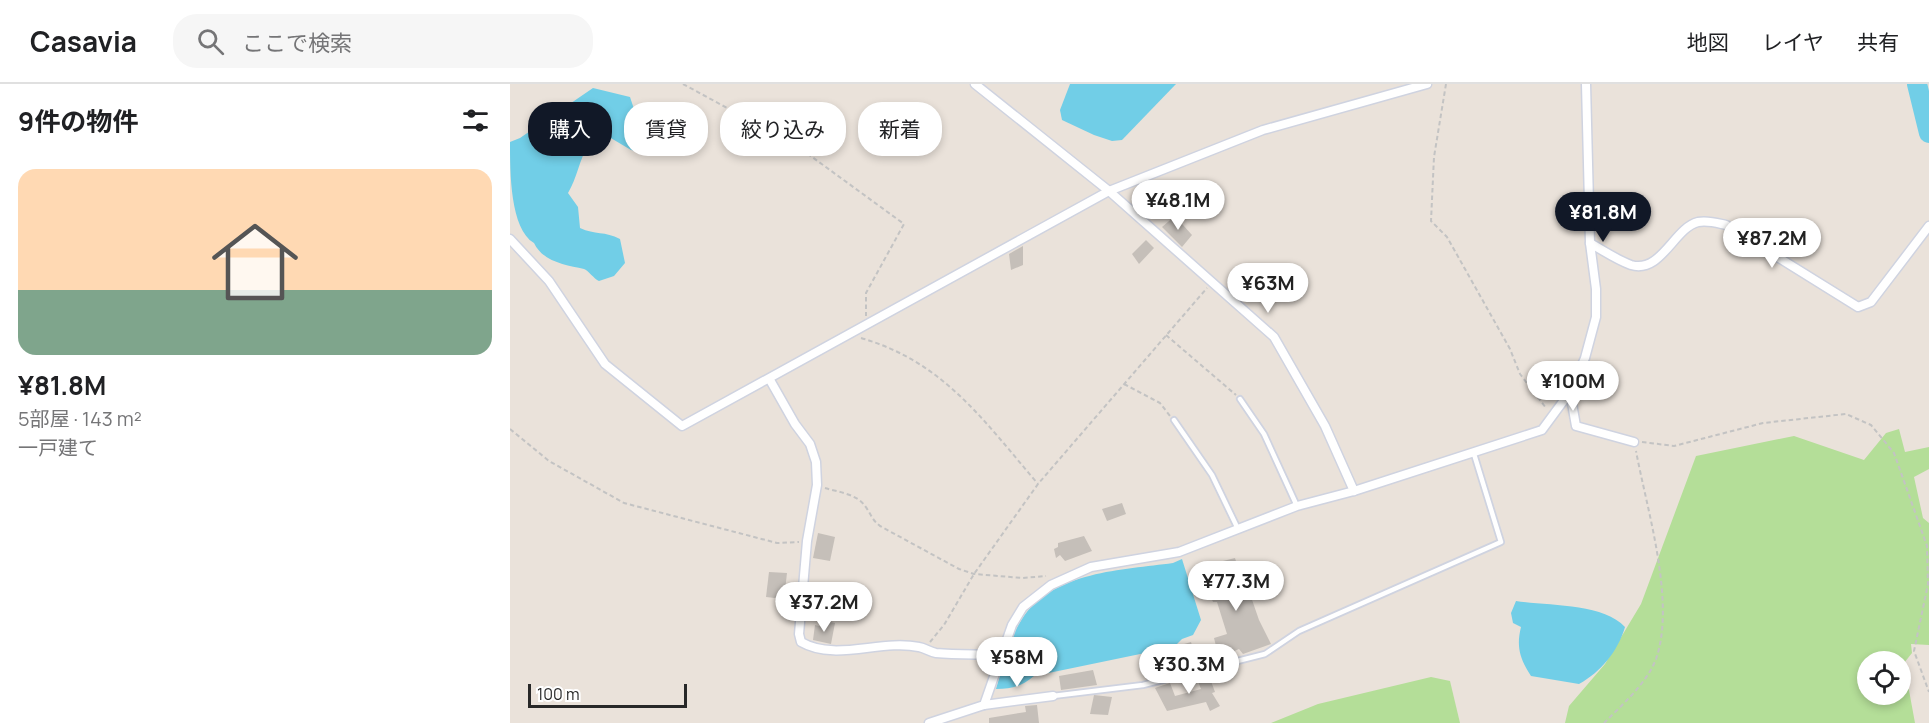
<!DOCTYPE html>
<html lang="ja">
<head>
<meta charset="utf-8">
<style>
  body { margin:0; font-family:Manrope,"Noto Sans JP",sans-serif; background:#f6f6f6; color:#202124; height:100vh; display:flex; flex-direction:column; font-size:22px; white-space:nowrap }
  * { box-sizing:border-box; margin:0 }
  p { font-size:20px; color:#757577 }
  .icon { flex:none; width:33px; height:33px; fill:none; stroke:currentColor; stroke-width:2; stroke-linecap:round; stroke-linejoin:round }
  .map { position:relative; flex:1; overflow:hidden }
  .panel { display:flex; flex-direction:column; background:#fff; width:510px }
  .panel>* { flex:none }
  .top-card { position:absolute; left:18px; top:18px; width:570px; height:54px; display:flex; gap:12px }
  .controls { position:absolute; left:1347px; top:567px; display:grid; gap:12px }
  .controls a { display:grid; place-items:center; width:54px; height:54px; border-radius:50%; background:#fff; box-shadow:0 3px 9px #0003; font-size:30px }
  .scale { position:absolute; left:18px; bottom:15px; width:159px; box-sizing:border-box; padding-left:6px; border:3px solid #282828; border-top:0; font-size:16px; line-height:21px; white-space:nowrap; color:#282828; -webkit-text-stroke:4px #fff; paint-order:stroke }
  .price { position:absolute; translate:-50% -51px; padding:0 14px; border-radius:21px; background:#fff; color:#222; font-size:20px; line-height:39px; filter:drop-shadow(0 2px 3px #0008) }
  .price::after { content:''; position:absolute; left:50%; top:36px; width:18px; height:14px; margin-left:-9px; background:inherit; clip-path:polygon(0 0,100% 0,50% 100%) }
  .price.selected { background:#111827; color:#fff }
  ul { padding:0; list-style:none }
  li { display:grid; align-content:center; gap:12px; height:318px; padding:0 18px }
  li+li { border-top:2px solid #e0e0e0 }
  li span { display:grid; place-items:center; height:186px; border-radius:18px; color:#555 }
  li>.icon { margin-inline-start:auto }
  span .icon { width:108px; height:108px; fill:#fffc; stroke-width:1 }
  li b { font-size:26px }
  h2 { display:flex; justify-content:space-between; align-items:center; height:72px; padding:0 18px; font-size:26px }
  .pill { padding:0 21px; border-radius:24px; background:#fff; box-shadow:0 3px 9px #0003; font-size:21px; line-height:54px }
  .pill.selected { background:#111827; color:#fff }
  header { display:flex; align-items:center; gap:36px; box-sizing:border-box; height:84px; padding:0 30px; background:#fff; border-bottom:2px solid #e0e0e0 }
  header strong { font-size:28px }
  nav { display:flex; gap:33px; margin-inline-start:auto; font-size:21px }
  .search { width:420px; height:54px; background:#f6f6f6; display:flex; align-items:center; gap:15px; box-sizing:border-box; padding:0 21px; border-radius:24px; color:#757577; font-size:22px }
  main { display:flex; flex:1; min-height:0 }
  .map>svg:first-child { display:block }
  .green { fill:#b4de98; fill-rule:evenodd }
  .water { fill:#71cee7 }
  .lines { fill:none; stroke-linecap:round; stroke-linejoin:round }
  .river { stroke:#71cee7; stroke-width:20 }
  .building { fill:#c5bfb9 }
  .lane-casing { stroke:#cfd3e0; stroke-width:8 }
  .street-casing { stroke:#cfd3e0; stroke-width:11 }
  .path { stroke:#c3c3c3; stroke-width:2; stroke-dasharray:4.5 3; stroke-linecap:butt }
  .lane { stroke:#fff; stroke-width:4.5 }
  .street { stroke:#fff; stroke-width:8 }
</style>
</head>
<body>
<header>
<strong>Casavia</strong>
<div class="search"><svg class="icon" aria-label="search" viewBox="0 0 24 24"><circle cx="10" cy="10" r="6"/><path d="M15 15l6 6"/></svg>ここで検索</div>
<nav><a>地図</a><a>レイヤ</a><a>共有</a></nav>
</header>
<main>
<section class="panel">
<h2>9件の物件<svg class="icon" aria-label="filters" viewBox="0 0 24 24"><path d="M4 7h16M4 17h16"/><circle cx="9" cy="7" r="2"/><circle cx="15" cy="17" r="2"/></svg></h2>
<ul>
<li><span style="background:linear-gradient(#ffd9b3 65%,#7fa58c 0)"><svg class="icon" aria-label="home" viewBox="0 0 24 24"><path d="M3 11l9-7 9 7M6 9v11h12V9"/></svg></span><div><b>¥81.8M</b><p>5部屋 · 143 m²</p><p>一戸建て</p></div></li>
</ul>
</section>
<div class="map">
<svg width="1419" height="639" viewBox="0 0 1419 639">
  <rect width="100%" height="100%" fill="#eae2da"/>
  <g class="green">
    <path d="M1389,345L1395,368L1419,363V385L1404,393L1413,434L1419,439V561L1401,560L1402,569L1394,579L1405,639H1055L1059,622L1095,580L1131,520L1186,372L1284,352L1354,376L1376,349ZM1358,578H1390V610H1358Z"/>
    <polygon points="921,593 940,597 950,639 761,639 808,620"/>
  </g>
  <g class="water">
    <polygon points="560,0 666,0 612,56 602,57 584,51 552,36 550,26"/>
    <path d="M83,4L120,13L124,25L159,55L151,72L121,66L94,50L92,54L86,53L82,60L78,61C69,77 67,94 58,109L68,123L70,144C85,151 95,147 110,155L115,179L104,192L89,197C84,195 78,186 74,185C56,181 33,178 24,159C0,145 0,88 0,58L10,54Z"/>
    <path d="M672,475L691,536L683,551L672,555L664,563L524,592C512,602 502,605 486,605C493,582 499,555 512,535C543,487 613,486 663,479Z"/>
    <path d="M1006,517C1037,522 1093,519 1115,543C1108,567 1091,588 1069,600L1021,592C1010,575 1006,563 1011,543L1003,539L1001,529Z"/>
  </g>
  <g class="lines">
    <polyline class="river" points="1407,0 1419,49"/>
  </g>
  <g class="building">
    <polygon points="636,105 648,115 636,128 622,119"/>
    <polygon points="665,132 682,151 672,163 652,143"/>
    <polygon points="636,156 644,164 629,180 622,170"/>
    <polygon points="513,162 513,181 501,186 499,170"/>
    <polygon points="612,419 616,430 597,437 592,425"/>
    <polygon points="308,449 325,453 320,477 303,474"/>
    <polygon points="574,452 582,467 555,477 550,471 546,474 544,465 548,463 548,459"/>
    <polygon points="725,474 735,507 739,507 749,536 761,560 733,570 729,565 709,574 704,554 717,550 707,518 703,518 698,506 700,496 706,496 703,483 709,478"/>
    <polygon points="259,488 277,489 274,515 256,513"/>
    <polygon points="315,537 325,539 321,560 303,556 305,541 314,543"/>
    <polygon points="681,558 688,582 675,585 664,563"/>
    <polygon points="583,586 587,601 551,606 549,592"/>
    <polygon points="698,589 705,608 702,609 710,622 700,627 696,618 657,627 645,604 660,599 665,612 691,605 686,592"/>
    <polygon points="584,611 602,613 598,631 580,630"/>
    <polygon points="527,621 529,639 479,639 479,634 516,628 515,622"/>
  </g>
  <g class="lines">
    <defs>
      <g id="lane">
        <polyline points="730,315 754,350 787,422"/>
        <polyline points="664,336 702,391 728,445"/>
        <polyline points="543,612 633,601 755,570 789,547 991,458 964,370"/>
      </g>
      <g id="street">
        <polyline points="465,0 599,107 764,253 815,342 844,407"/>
        <polyline points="0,155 39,197 95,280 172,342 599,107 753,46 917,0"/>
        <path d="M1080,159C1092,166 1107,176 1121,181C1151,190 1164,144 1188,138C1198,136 1207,139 1216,141L1348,223L1361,218L1419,142"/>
        <path d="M260,296L285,340L300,360L306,378L307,401L297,457L289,550L291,558C326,578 370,555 409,563C415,564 420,568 426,569C447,571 469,570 490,571"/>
        <polyline points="1060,308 1066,342 1124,358"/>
        <polyline points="474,621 543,612"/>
        <polyline points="419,639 474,621 502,541 513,523 541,501 581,483 669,468 787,422 844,407 1032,346 1060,308 1075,274 1086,233 1086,205 1080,159 1076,0"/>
      </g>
    </defs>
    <use href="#lane" class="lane-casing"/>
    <use href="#street" class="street-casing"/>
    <g class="path">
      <polyline points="173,0 287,62 394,140 356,209 356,232"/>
      <polyline points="936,0 924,73 921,137 937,153 1000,265 1010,290 1036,324"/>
      <polyline points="656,251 726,311"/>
      <path d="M351,254C434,278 474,337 528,400"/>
      <polyline points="614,300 650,319 660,332"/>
      <polyline points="0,345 39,377 114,419 267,459 289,458"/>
      <polyline points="1132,358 1164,362 1253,339 1336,330 1361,341 1384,369 1417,462 1418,500 1404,567 1419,608"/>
      <path d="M315,404C328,408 347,410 355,422C361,430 362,436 370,442L449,485L464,490L513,494L536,492"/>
      <polyline points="420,558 434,541 464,490 528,400 697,204"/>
      <path d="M1094,639C1112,621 1137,599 1146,575C1166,518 1137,426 1126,367"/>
    </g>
    <use href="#lane" class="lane"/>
    <use href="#street" class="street"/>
  </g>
</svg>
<div class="controls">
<a><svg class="icon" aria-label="locate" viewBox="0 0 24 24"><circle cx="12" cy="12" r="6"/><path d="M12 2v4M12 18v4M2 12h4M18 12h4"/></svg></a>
</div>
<div class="scale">100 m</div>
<b class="price" style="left:668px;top:147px">¥48.1M</b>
<b class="price selected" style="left:1093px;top:159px">¥81.8M</b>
<b class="price" style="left:1262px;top:185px">¥87.2M</b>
<b class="price" style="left:758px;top:230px">¥63M</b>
<b class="price" style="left:1063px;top:328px">¥100M</b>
<b class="price" style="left:726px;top:528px">¥77.3M</b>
<b class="price" style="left:314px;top:549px">¥37.2M</b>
<b class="price" style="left:507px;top:604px">¥58M</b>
<b class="price" style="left:679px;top:611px">¥30.3M</b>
<div class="top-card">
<a class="pill selected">購入</a>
<a class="pill">賃貸</a>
<a class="pill">絞り込み</a>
<a class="pill">新着</a>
</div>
</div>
</main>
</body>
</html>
